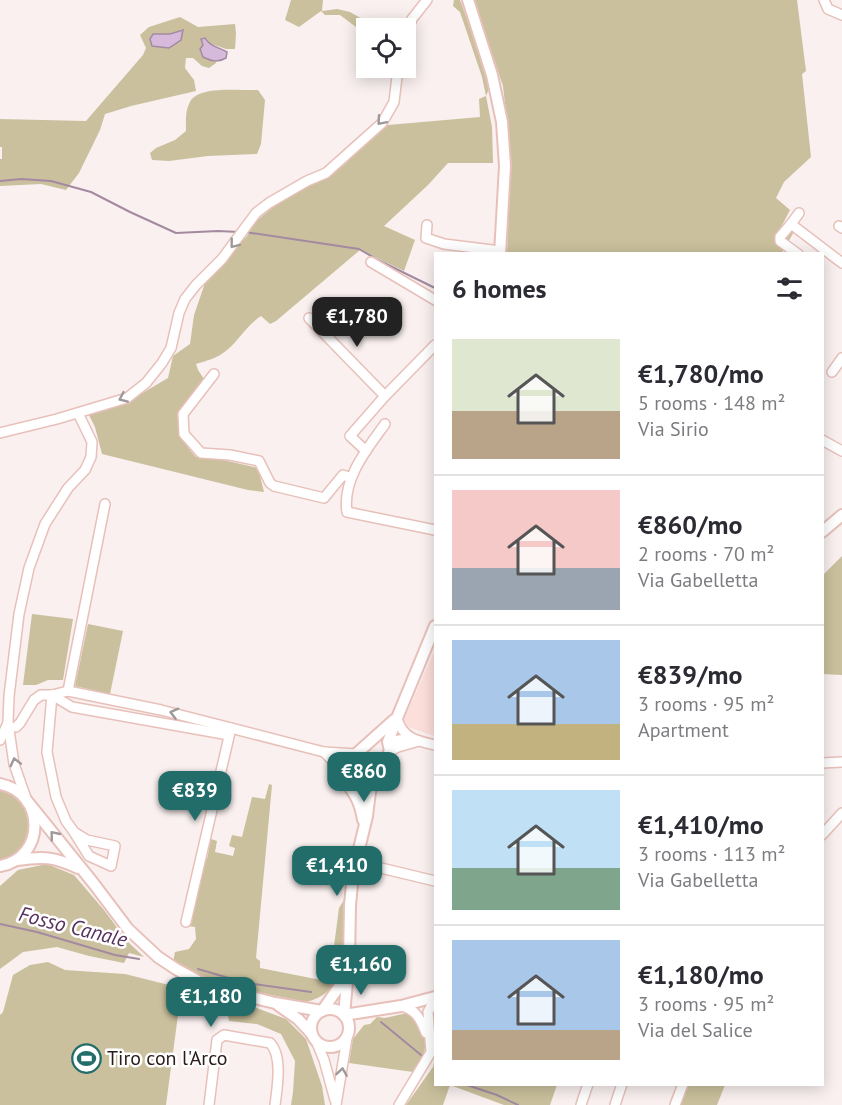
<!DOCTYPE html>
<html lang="en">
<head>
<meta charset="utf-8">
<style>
  body { margin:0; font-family:"PT Sans",sans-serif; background:#f7f7f7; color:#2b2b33; height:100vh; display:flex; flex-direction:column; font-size:22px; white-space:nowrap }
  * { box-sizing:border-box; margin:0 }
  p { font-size:20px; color:#7c7c81 }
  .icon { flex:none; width:33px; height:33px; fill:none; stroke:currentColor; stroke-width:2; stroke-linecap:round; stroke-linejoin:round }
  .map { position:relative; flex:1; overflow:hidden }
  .drawer { position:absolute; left:434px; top:252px; width:390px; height:834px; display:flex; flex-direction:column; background:#fff; border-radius:0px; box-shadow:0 3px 15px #0003 }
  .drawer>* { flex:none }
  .buttons { position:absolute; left:356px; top:18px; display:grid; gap:12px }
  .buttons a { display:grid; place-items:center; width:60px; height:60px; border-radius:0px; background:#fff; box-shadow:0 3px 15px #0003; font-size:30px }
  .price { position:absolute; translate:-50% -51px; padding:0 14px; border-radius:12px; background:#226d69; color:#fff; font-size:20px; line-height:39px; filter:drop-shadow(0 2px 3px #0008) }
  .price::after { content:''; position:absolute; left:50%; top:36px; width:18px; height:14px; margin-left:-9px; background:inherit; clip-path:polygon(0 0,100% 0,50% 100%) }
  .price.current { background:#222; color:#fff }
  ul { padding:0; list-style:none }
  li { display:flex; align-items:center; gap:18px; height:150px; padding:0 18px }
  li+li { border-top:2px solid #e1e1e2 }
  li span { display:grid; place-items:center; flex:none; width:168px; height:120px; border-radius:0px; color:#555 }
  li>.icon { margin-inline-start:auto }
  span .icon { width:72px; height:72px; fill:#fffc; stroke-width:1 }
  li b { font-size:26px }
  h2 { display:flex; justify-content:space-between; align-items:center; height:72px; padding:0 18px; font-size:26px }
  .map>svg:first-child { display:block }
  .built { fill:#fcdeda }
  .green { fill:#cac09d }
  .water { fill:#d7badb; stroke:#a38aa1; stroke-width:1.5 }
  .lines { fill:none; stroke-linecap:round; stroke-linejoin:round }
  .stream { stroke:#a38aa1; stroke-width:2 }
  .minor-casing { stroke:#e8c0ba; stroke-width:12 }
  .tertiary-casing { stroke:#e8c0ba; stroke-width:14 }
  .minor { stroke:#fff; stroke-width:9 }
  .tertiary { stroke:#fff; stroke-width:10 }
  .oneway { stroke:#9f9898 }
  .labels { text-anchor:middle; stroke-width:5; stroke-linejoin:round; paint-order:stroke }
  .poi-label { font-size:20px; fill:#291b19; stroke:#fff; text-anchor:start }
  .water-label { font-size:21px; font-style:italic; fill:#58325e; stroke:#fff }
</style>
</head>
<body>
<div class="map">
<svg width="842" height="1105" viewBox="0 0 842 1105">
  <rect width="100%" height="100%" fill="#f9f0ef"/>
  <polygon class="built" points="435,649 435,736 402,725"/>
  <g class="green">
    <polygon points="291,0 323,0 322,11 337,9 350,12 378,28 366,28 366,32 356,27 340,15 325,15 321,11 299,27 285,20"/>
    <path d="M454,0H460L477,46L487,80L489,89L486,96L492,127L493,163H448L428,185L384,226L415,240L404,271L360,250L276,321L270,324L261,316C247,325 239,340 227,350C218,358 206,361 196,364L198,370L204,379C179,409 166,424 196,457L223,460L258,468L264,492L248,490L102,454L95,427L89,415L134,398L168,378L173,356L190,344L194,315L204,286L199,274L232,251L247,236L255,222L283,199L341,165L343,166L361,146L388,125L480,117L479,99L486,96L482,77L460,12L453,6Z"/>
    <polygon points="474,0 797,0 806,71 802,74 811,157 784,182 776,198 790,210 776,237 796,228 782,253 507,253 511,158 503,86"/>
    <polygon points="180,17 198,27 235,24 236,33 235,49 226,49 211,44 203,51 215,57 216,63 209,68 202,66 193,58 186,58 185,68 194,80 196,91 131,106 105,114 100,130 79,173 66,190 41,184 0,186 0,159 2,159 2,147 0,147 0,119 86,121 143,55 146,48 140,35 149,27"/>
    <path d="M258,90L265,100L261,144L257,154L208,156L169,161L152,160L150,153L156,148L175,140L186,131C186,121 185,111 190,102C198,85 241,91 258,90Z"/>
    <polygon points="842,556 842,675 822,674 822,576"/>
    <polygon points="32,614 73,619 63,680 48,680 36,685 23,685"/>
    <polygon points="88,624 123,631 110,694 75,686"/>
    <path d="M269,784L272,785L256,958L260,961V968L321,980L324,974L331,969L339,908L344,900C344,913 343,926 343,938C342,969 341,993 306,1002L237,988L216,983L173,962L175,952L189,949L196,939L195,927L188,926L204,858L207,859L211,839L217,841L215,852L233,856L235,848L229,846L232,835L242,837L252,797L265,799Z"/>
    <path d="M0,790C39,797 39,853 0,860Z"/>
    <polygon points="47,864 74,875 104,910 127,941 144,957 129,953 124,963 89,956 57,947 23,952 0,969 0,886 18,870"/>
    <polygon points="48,962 65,970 125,974 165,984 182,985 166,1105 0,1105 0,1015 3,1012 13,975 30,965"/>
    <polygon points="225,1000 251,1006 286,1019 306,1039 322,1086 325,1105 291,1105 293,1092 295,1061 281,1034 257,1024 229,1021"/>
    <path d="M407,1013L412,1015C425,1034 430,1045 419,1066L415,1067L413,1072L349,1063L353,1039L364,1025L370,1024L377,1017L385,1018Z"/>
    <polygon points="435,1058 435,1084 557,1085 550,1105 504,1105 450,1085 443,1105 406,1105 433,1067"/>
    <polygon points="688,1085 725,1085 717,1105 680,1105"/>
  </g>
  <g class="water">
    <polygon points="183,30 181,40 169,48 152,46 150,39 153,34 170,34"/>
    <path d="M205,38C210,47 219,47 227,52L226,58C218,63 211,61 203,57L200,49L203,45L201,39Z"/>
  </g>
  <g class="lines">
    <g class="stream">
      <polyline points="0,181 21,179 51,181 91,192 130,212 176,233 218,231 239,232"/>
      <polyline points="245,232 359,249 378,260 435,288"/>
      <polyline points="0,924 37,932 115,955 139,959"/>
      <polyline points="198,969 246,983 311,992"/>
      <polyline points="381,1022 421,1055"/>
      <polyline points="464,1084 497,1095 518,1105"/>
    </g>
    <defs>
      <g id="minor">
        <polyline points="824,0 828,9 842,15"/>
        <polyline points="405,38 412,19 427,0"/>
        <polyline points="791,224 799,213"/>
        <polyline points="427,225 426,238 444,244 500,251"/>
        <polyline points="839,226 842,228"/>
        <polyline points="798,254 780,241 780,237 791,224 842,263"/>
        <polyline points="371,262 435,300"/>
        <polyline points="309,318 385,396"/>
        <polyline points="832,372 842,358"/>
        <polyline points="214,374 183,414 184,434 201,453 230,455 259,461 270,483 274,486 324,498 343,475 351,478"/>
        <path d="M385,424C367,449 342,479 347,512L435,530"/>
        <polyline points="0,433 57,419 127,398 146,383 162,363 171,348 179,313 185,299 196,285 222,259 256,213 269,203 307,181 326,173 382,123 394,102 398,68"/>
        <polyline points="822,440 842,451"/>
        <polyline points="366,451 350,436 385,396 435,345"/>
        <polyline points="68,691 105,504"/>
        <polyline points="52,695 47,752 56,797 66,821 74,832 87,840 115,846 111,866 89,856 74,832"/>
        <polyline points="52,695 72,707 229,735"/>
        <path d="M397,718C402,738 417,741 435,745"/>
        <polyline points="16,727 20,723 34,700 41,695 52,695 68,691 161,710 324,752 356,754"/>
        <polyline points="0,740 8,723"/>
        <polyline points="388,742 411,738"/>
        <polyline points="390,751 398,747 419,741"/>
        <polyline points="324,752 331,759 344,777"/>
        <polyline points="822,763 842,762"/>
        <polyline points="27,801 14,764 8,723 9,696 19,614 29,568 45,524 68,488 85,470 91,457 92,442 78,413"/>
        <polyline points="822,835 842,813"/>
        <polyline points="356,862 435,881"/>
        <polyline points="186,922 231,728"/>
        <path d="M401,1006C416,1009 421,1020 426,1033"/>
        <polyline points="317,1043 324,1060 335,1100"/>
        <path d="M209,1105L217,1040L224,1035L270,1043C283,1056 277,1089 275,1105"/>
        <polyline points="336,1105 347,1038"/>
        <polyline points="399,1105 431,1052 428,1012 435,999"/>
        <polyline points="581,1105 588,1084"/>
        <polyline points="615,1105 622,1084"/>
        <polyline points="675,1105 683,1084"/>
      </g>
      <g id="tertiary">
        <polyline points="468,0 492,75 502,122 505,166 500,254"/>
        <polyline points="822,532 842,515"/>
        <path d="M0,784C46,793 46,858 0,866"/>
        <polyline points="27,801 94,884 128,929 158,957 176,969 198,981 215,988 275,1003 322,1011 348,974"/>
        <path d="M363,820C362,812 360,806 357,799C352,789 344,782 344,770L356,754L394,720"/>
        <path d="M17,860C44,856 54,857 78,868"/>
        <polyline points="278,1005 298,1019 312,1034"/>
        <circle cx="330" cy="1028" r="19"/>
        <polyline points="344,1015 349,960 350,905 353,874 367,816 370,792 372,784 390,751 388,742 397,718 435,626"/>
        <polyline points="344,1015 401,1006 435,997"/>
      </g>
    </defs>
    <use href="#minor" class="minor-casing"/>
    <use href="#tertiary" class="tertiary-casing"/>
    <use href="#minor" class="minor"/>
    <use href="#tertiary" class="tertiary"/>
  </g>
  <defs><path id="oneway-chevron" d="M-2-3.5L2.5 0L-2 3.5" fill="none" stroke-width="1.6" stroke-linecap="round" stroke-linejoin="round" transform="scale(1.5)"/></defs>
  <g class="oneway">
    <use href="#oneway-chevron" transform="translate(381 121) rotate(131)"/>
    <use href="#oneway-chevron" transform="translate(234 244) rotate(128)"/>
    <use href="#oneway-chevron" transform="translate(123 398) rotate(156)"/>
    <use href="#oneway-chevron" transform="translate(174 713) rotate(-166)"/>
    <use href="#oneway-chevron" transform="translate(15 762) rotate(-104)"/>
    <use href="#oneway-chevron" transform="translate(54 835) rotate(-129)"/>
    <use href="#oneway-chevron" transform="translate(342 1072) rotate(-81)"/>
  </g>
  <defs>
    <symbol id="stadium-ring" viewBox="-11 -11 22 22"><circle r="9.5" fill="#fff" stroke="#226d69" stroke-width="1.5"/><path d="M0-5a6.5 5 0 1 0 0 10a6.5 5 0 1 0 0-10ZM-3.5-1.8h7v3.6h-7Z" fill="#226d69"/></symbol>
  </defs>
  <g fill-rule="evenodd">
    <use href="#stadium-ring" x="70" y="1042" width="33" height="33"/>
  </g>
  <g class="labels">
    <g class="poi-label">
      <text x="107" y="1065">Tiro con l'Arco</text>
    </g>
    <g class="water-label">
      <text transform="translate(73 927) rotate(14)" y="7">Fosso Canale</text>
    </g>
  </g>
</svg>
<div class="buttons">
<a><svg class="icon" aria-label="locate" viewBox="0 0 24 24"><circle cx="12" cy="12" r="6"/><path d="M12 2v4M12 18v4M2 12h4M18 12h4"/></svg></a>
</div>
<b class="price current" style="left:357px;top:348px">€1,780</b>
<b class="price" style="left:364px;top:803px">€860</b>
<b class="price" style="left:195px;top:822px">€839</b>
<b class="price" style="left:337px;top:897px">€1,410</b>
<b class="price" style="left:361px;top:996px">€1,160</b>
<b class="price" style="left:211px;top:1028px">€1,180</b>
<section class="drawer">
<h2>6 homes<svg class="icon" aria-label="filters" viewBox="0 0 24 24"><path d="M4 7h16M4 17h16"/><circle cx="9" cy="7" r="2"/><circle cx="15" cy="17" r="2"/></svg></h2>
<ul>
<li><span style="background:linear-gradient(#dfe7d0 60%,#b9a48a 0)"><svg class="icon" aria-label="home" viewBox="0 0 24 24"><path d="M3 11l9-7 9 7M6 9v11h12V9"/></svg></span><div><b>€1,780/mo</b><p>5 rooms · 148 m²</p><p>Via Sirio</p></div></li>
<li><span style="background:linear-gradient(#f6c9c9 65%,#9aa5b1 0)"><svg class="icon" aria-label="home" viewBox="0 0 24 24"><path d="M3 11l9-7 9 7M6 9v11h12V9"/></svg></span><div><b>€860/mo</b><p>2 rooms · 70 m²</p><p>Via Gabelletta</p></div></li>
<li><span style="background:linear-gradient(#a9c7e8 70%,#c2b280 0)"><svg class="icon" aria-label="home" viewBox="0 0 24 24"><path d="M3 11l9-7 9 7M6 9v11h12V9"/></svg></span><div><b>€839/mo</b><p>3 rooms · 95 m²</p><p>Apartment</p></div></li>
<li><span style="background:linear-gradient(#bfe0f5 65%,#7fa58c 0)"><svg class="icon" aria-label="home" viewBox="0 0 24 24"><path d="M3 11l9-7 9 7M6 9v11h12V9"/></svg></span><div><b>€1,410/mo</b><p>3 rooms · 113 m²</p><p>Via Gabelletta</p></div></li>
<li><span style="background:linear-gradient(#a9c7e8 75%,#b9a48a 0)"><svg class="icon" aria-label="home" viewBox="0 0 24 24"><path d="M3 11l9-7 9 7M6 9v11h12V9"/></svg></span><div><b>€1,180/mo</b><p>3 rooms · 95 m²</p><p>Via del Salice</p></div></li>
</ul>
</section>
</div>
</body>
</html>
